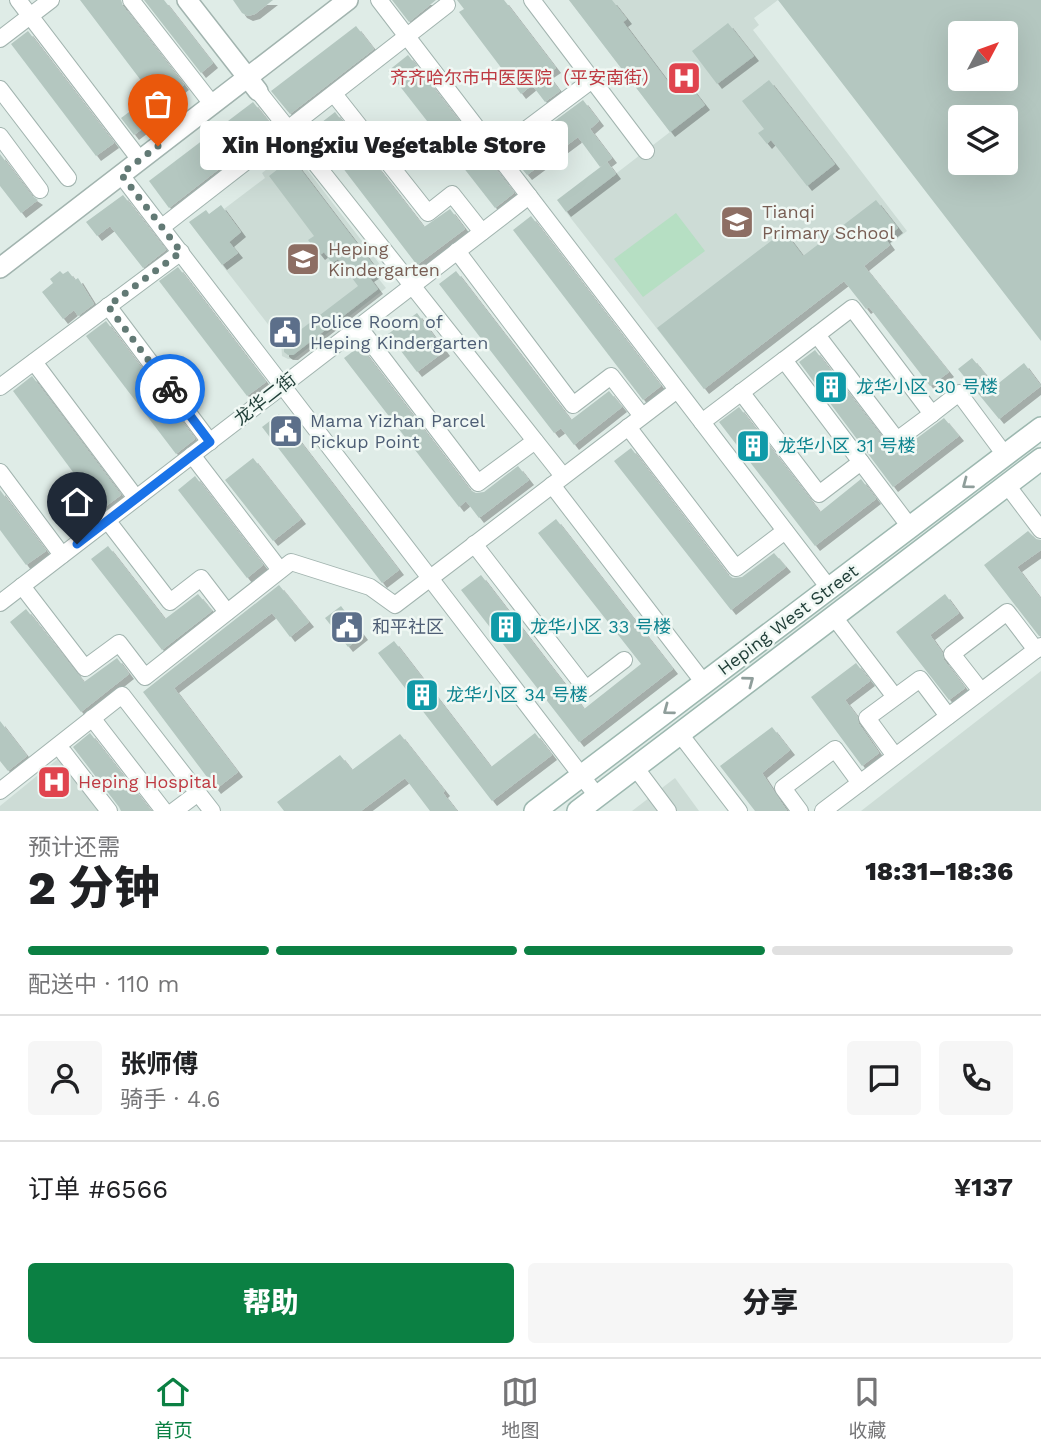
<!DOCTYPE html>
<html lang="zh">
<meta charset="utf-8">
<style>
:root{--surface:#fff;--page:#f6f6f6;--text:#202124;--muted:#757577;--line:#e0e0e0;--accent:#0b8043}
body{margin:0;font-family:"Work Sans","Noto Sans SC",sans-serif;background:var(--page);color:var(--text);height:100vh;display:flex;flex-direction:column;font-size:26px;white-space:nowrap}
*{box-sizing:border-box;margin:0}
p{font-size:23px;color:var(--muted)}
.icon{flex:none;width:38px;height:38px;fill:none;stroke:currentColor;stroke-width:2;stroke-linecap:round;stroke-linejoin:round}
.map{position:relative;height:811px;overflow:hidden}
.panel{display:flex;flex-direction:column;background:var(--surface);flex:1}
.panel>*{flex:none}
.needle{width:46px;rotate:49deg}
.tools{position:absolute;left:948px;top:21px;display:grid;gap:14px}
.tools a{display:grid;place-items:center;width:70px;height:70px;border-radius:7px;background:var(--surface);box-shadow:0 7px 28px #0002;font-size:35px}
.pin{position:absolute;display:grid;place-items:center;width:60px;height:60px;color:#fff;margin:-72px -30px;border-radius:50% 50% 50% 0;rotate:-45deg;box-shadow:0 0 7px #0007}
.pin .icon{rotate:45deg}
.courier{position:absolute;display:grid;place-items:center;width:70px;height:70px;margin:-35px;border:5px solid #1a73e8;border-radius:50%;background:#fff;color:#222;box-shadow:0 2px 9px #0007}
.bubble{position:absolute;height:49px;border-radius:7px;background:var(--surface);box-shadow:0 7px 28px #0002;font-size:23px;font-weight:800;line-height:49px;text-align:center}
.headline em{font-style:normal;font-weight:800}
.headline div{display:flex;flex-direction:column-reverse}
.headline{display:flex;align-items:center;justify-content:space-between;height:119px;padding:0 28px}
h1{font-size:46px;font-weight:800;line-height:52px}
.bar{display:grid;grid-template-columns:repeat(4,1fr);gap:10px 7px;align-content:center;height:84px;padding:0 28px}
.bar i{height:9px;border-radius:5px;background:var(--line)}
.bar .selected{background:var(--accent)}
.bar p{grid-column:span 4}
.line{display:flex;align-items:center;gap:18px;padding:0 28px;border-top:2px solid var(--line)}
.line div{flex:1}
.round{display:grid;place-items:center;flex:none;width:74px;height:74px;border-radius:7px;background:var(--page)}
.primary-button{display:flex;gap:14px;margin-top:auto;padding:14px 28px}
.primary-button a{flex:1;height:80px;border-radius:7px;background:var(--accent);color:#fff;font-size:28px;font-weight:800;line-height:80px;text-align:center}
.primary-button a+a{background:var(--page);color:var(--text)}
.tab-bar{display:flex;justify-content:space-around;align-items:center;height:98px;border-top:2px solid var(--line);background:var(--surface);font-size:19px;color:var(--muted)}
.tab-bar a{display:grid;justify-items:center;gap:4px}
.tab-bar .selected{color:var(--accent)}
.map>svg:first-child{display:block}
</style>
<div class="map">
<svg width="1041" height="811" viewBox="0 0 1041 811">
<defs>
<filter id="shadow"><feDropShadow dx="5" dy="5" stdDeviation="0" flood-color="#0004"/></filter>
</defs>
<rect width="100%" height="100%" fill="#dfece7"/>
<g fill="#cddcd6">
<polygon points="569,0 778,0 754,18 759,25 753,30 907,231 704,389 566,212 670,132"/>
<polygon points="292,150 385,271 378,278 386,288 294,359 288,359 282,356 281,341 222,265 238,253 229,242 241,232 224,209 265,178 262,173"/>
<polygon points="1041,671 1041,811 861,811"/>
<polygon points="59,758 103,811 0,811 0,806"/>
<polygon points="675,778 699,811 632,811"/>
</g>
<polygon fill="#b6dfc3" points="676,213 705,251 643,297 614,259"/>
<g fill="#b4c7c0" fill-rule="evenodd" filter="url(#shadow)">
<polygon points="80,0 121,0 123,6 184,85 149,112 155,119 134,135 121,118 152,95"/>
<polygon points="144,0 164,0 213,63 201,73"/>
<polygon points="233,0 273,0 255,14 248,16 242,13"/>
<polygon points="392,0 436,0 409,22"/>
<polygon points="457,0 504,0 556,68 547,74 560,91 545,102 532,85 521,94 459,12 464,9"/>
<polygon points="569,0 612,0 627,19 623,22 669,83 675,79 680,88 687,82 705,105 670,132"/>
<path d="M 778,0 L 1041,0 L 1041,341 ZM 961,33 L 1006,33 L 1006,79 L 961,79 ZM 961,117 L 1006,117 L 1006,163 L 961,163 Z"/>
<polygon points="728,23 754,56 717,84 692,51"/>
<polygon points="356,26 374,49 290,114 271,91"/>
<polygon points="28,31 114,143 96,156 11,44"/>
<polygon points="408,55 514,193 495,208 388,71"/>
<polygon points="769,80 835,164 807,186 771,140 767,144 758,133 764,129 742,101"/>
<polygon points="583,100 599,121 590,129 612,158 600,167 578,137 527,175 510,154"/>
<polygon points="253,102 273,127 169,208 149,181"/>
<polygon points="335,112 424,227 450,209 465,229 417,265 313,129"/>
<polygon points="0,154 32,196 38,200 21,213 0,186"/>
<polygon points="292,158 378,271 369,277 378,289 293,355 288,355 284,352 284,342 274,329 285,321 295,334 358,286 338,259 332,263 324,252 320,255 308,240 314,236 269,176"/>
<polygon points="607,162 616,174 566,212 557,200"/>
<polygon points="123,195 166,250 143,268 110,226 97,236 86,222"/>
<polygon points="876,200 898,228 885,238 890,245 864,266 949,372 930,386 869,307 866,309 844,281 704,389 657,328 784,231 803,256"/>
<polygon points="221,205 241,232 229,242 238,253 222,265 189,222 206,210 209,214"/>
<polygon points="531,216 661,386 643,400 513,230"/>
<polygon points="178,267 266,382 247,396 159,281"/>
<polygon points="60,271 63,274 68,271 75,280 78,278 94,304 78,316 74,310 63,319 42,292 53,283 50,279"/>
<polygon points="456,271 571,420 609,391 622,407 574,445 561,428 554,433 439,284"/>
<polygon points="417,313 445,351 417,372 388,334"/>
<polygon points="106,321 195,439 176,454 86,336"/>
<polygon points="360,346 470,490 476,493 484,492 518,466 529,480 479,518 466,501 459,507 344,358"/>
<polygon points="815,350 889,446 897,453 944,418 959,436 893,487 799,362"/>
<polygon points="972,358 995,386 1024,363 1041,386 999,419 958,369"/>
<polygon points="32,376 121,495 101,510 13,391"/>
<polygon points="739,407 820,512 861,479 876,499 815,546 719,422"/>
<polygon points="279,414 399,570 382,583 262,427"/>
<polygon points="631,448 728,575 733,578 742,577 774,553 786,567 731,610 614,461"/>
<polygon points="253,458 301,519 273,541 225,480"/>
<polygon points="195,476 263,565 247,578 178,490"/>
<polygon points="0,490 46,551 26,565 0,530"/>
<polygon points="556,519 673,669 579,742 461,590 481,575 584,709 641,664 538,533"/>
<polygon points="1028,531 1036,539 1041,540 1041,550 1017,567 1041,599 1041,636 1039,636 984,565"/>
<polygon points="108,546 165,619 198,594 212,611 162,650 91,559"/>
<polygon points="279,585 309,622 290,637 272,613 174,688 238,772 216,789 143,692"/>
<polygon points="945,594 959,613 930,635 942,652 944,660 965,688 949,700 896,632"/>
<polygon points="341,606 363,635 348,647 325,618"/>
<polygon points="26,609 84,682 117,658 129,674 81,712 10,622"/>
<polygon points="394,641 491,767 535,733 552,755 492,801 378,653"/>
<polygon points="856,663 870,681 845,700 857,716 859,724 879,753 862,766 811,697"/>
<polygon points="0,721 27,756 8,771 0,761"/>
<polygon points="772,727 790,750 762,773 787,811 755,811 720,766"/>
<polygon points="90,733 151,811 121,811 119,807 73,747"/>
<polygon points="400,734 445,791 443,793 457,811 430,811 405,778 361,811 284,811 277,802 340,755 352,770"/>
</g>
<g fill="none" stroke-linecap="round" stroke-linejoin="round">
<g stroke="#a2b4af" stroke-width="18">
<g id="minor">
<polyline points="18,0 140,160"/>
<polyline points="131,0 212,104"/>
<polyline points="379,0 829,588"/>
<polyline points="532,0 646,151"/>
<polyline points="0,39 51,0"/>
<polyline points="0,89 68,178"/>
<polyline points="258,91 563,476"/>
<polyline points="334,94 428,213 452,194 482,232"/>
<polyline points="0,136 40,190"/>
<polyline points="496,152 592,80"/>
<polyline points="121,175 597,796"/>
<polyline points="162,227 447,5"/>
<polyline points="457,251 573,405 611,376 642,416"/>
<polyline points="108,306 210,442"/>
<polyline points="359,327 478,483 535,441"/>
<polyline points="817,335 897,440 932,414"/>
<polyline points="784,360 852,308 932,414 959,393 1005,455"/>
<polyline points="34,362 136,498"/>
<polyline points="0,387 181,252"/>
<polyline points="741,392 819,494 861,462"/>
<polyline points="702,422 784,360 910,527"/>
<polyline points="628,427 736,568 785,531"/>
<polyline points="192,455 280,570"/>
<polyline points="0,472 62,555"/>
<polyline points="552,485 704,683"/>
<polyline points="1007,485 1041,530"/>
<polyline points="107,520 170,602 201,578 227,612"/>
<polyline points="474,544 586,689 624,660"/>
<polyline points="22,586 85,668 119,643 145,677 291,562 370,587 395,605 677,390"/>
<polyline points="0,603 529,196"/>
<polyline points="834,617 895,697"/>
<polyline points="981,691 952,654 1007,612 1036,650"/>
<polyline points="92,718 164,811"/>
<polyline points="680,734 739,811"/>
<polyline points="64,753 109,811"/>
<polyline points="895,756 867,718 920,679 948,716"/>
<polyline points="635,767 668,811"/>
<polyline points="0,791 122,695 212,811"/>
<polyline points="174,811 198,793"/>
<polyline points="800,811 783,788 835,749 860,783"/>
<polyline points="823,811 1041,646"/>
</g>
</g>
<g stroke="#a2b4af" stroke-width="22">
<g id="tertiary">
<polyline points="187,0 258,91"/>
<polyline points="0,268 348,0"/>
</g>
</g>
<g stroke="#9db8b0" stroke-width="24">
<g id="secondary">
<polyline points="535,811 1041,428"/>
<polyline points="578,811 1041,459"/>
</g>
</g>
<use href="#minor" stroke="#fff" stroke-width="16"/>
<use href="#tertiary" stroke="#fff" stroke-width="19"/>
<use href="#secondary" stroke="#fff" stroke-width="21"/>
</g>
<defs><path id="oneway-chevron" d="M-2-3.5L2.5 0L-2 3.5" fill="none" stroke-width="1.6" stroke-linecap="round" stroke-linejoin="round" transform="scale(1.75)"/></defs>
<g stroke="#8f9e9b">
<use href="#oneway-chevron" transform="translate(967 484) rotate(143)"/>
<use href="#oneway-chevron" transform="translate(749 681) rotate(-37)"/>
<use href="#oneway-chevron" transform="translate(668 710) rotate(143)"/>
</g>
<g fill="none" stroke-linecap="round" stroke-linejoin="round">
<polyline stroke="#627a75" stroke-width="7" stroke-dasharray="0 12.6" points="158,146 121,174 181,252 108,306 170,389"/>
<polyline stroke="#1a73e8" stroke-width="9" points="77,544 210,442 170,389"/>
</g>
<defs>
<g id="hospital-square" transform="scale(1.75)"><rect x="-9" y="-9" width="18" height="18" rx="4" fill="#e0444e" stroke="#f0f8f4"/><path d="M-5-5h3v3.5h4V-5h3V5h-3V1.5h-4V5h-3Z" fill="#fff"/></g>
<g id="school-square" transform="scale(1.75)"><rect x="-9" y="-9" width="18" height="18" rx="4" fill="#8d6e63" stroke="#f0f8f4"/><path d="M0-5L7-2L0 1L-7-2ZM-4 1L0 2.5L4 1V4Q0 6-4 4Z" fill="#fff"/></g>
<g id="civic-square" transform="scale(1.75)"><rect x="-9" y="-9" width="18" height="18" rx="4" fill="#5c6f8a" stroke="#f0f8f4"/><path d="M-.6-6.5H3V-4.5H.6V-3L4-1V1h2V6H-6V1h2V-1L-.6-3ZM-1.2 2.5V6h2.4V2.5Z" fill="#fff"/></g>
<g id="building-square" transform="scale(1.75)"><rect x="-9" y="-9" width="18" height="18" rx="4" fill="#0f9aa8" stroke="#f0f8f4"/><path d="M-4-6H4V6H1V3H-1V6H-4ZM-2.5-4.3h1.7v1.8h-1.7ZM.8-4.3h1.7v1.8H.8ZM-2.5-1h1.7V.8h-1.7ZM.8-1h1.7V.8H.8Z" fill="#fff"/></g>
</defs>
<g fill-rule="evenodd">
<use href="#hospital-square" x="684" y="78"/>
<use href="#school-square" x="737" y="222"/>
<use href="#school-square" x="303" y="259"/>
<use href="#civic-square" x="285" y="332"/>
<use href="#building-square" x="831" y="387"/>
<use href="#civic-square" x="286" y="431"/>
<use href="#building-square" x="753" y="446"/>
<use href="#civic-square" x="347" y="627"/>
<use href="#building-square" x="506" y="627"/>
<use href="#building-square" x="422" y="695"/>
<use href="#hospital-square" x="54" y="782"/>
</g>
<g text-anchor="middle" stroke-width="5" stroke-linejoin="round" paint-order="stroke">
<g font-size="18" fill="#be3a42" stroke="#f0f8f4" text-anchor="end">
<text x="660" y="84">齐齐哈尔市中医医院（平安南街）</text>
<text x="78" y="788" text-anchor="start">Heping Hospital</text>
</g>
<g font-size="18" fill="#785e54" stroke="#f0f8f4" text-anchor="start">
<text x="762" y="218">Tianqi<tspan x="762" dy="21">Primary School</tspan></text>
<text x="328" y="255">Heping<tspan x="328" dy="21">Kindergarten</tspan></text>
</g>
<g font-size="18" fill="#4e5e75" stroke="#f0f8f4" text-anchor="start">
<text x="310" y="328">Police Room of<tspan x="310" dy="21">Heping Kindergarten</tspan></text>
<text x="310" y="427">Mama Yizhan Parcel<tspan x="310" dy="21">Pickup Point</tspan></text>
<text x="372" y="633">和平社区</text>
</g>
<g font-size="18" fill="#0d838f" stroke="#f0f8f4" text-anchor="start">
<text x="856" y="393">龙华小区 30 号楼</text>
<text x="778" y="452">龙华小区 31 号楼</text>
<text x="530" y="633">龙华小区 33 号楼</text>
<text x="446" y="701">龙华小区 34 号楼</text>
</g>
<g font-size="18" fill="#1f3d37" stroke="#f0f8f4">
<text transform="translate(265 399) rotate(-38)" y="6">龙华二街</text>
<text transform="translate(788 620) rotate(-37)" y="6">Heping West Street</text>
</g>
</g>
</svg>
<div class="tools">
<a><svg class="needle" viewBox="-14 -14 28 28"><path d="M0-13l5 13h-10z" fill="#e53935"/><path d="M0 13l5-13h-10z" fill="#757577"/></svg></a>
<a><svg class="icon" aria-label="layers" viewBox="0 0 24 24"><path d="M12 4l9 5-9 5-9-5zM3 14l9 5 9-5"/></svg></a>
</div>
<div class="pin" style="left:158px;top:146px;background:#ea580c"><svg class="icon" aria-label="bag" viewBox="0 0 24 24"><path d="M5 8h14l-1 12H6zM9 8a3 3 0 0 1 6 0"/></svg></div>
<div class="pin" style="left:77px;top:544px;background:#1f2937"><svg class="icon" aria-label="home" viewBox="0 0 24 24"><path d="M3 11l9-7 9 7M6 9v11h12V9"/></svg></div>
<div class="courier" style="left:170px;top:389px"><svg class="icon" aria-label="bike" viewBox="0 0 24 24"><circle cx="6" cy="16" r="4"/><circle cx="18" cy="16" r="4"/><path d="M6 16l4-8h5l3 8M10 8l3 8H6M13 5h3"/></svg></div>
<div class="bubble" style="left:200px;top:121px;width:368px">Xin Hongxiu Vegetable Store</div>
</div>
<section class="panel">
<div class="headline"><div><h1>2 分钟</h1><p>预计还需</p></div><em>18:31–18:36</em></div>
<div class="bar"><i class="selected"></i><i class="selected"></i><i class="selected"></i><i></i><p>配送中 · 110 m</p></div>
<div class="line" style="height:126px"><a class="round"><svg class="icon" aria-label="person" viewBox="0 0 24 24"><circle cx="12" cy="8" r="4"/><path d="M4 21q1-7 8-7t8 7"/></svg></a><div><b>张师傅</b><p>骑手 · 4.6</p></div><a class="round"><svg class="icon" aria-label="chat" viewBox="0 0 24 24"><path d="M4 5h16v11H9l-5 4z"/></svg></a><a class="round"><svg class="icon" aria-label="phone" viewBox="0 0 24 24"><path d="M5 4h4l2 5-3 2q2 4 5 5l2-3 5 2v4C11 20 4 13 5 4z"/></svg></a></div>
<div class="line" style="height:91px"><div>订单 #6566</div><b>¥137</b></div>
<div class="primary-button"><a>帮助</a><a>分享</a></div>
</section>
<nav class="tab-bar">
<a class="selected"><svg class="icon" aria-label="home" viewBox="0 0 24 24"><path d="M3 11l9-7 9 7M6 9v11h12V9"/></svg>首页</a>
<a><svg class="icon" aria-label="map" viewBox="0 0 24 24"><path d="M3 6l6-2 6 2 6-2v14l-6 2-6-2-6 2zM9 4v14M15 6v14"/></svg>地图</a>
<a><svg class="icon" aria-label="saved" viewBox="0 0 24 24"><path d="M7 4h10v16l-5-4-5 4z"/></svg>收藏</a>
</nav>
